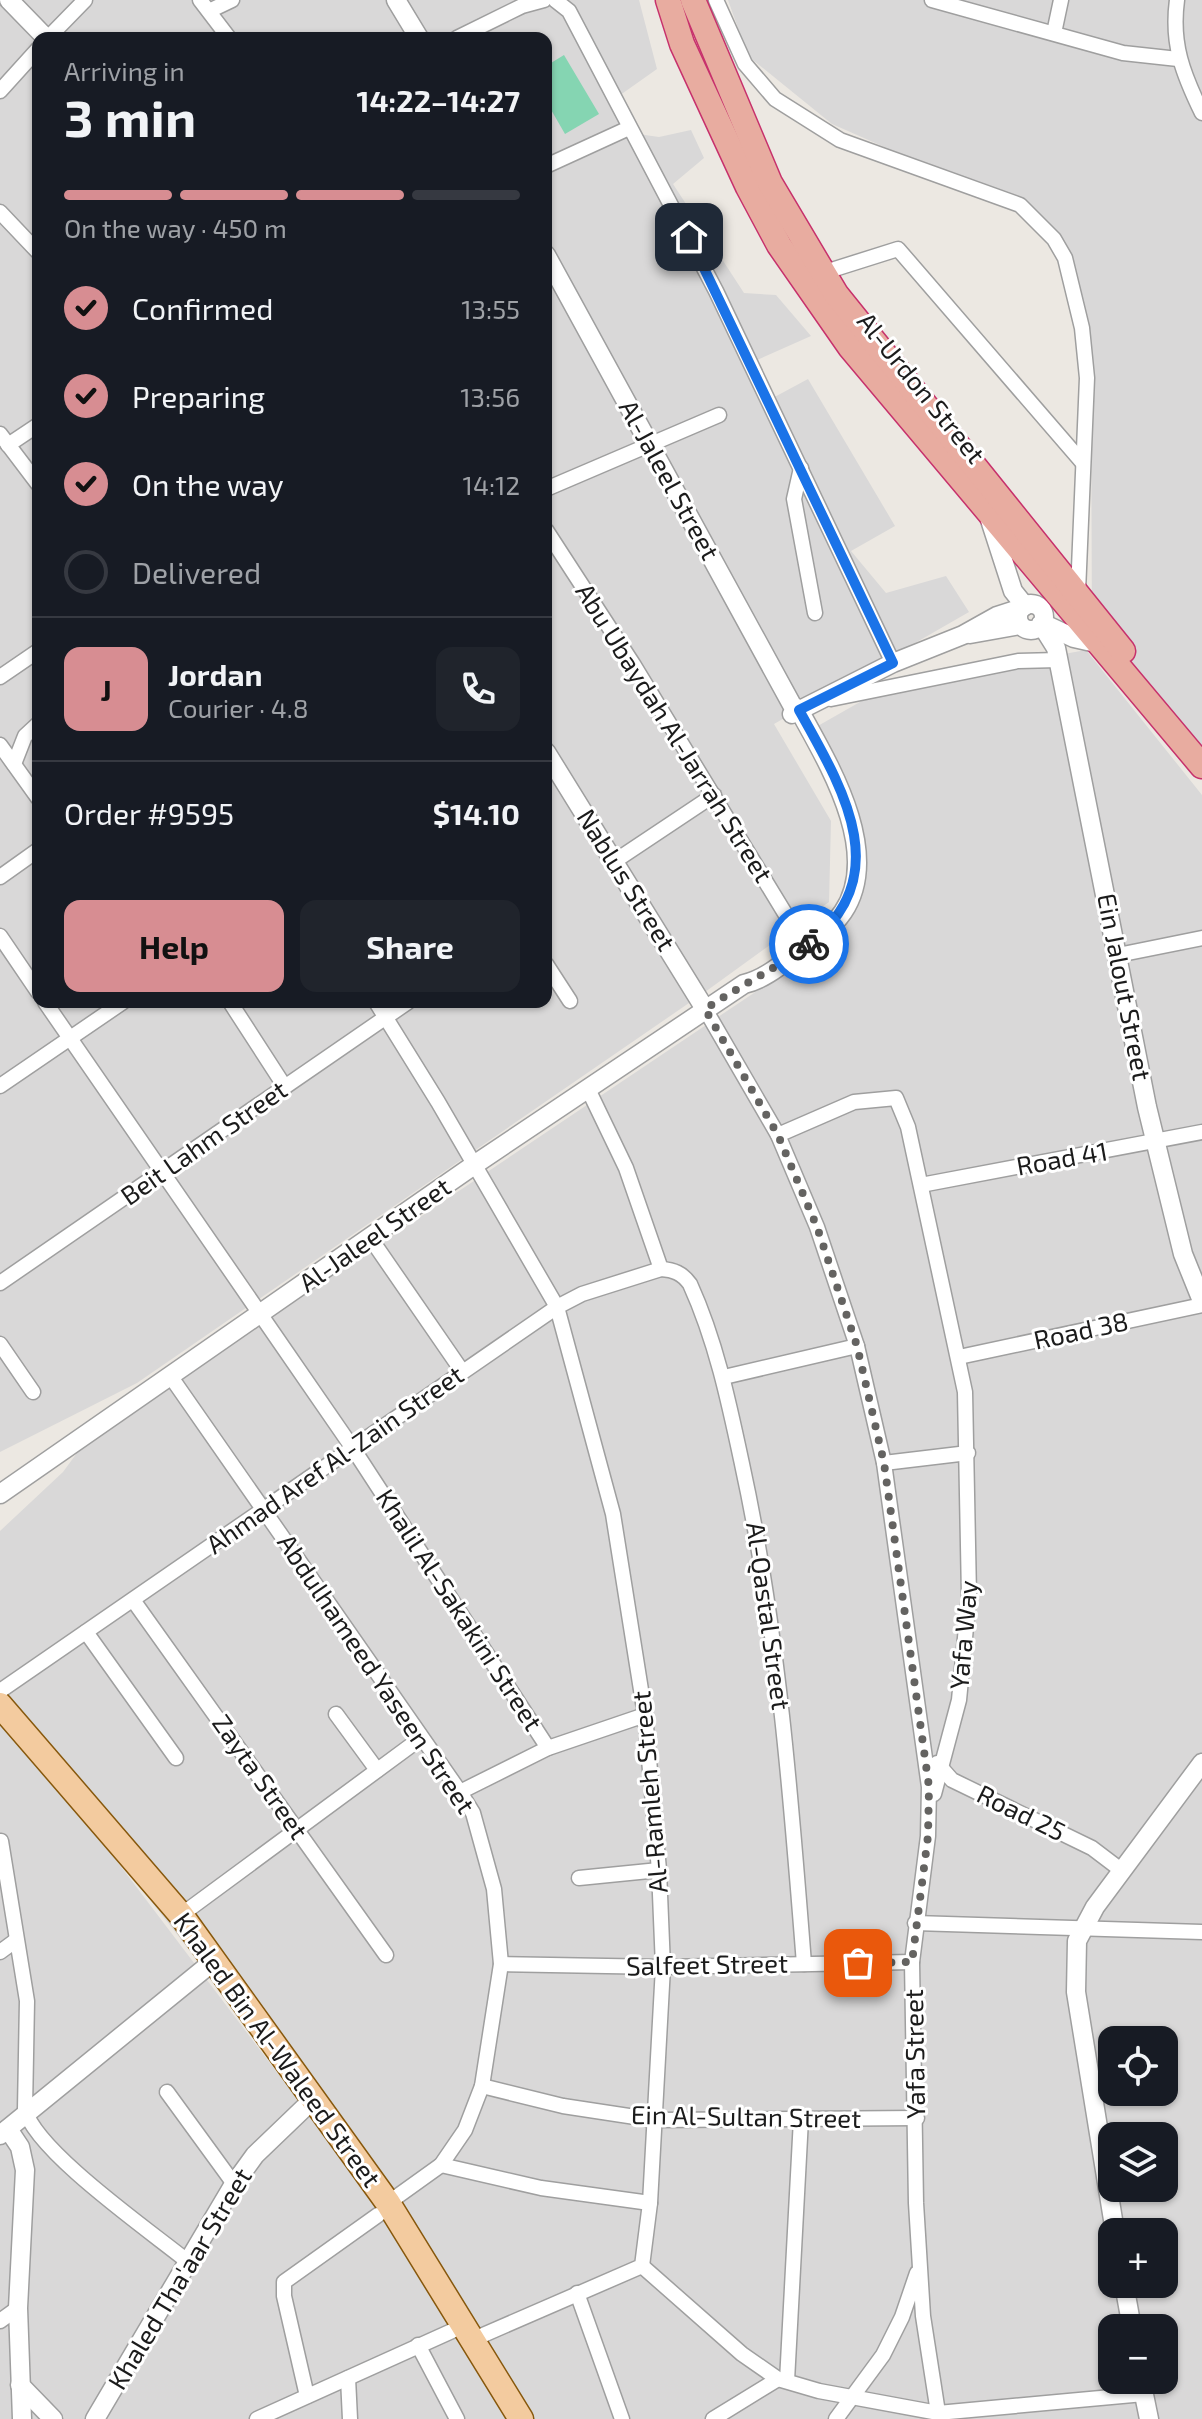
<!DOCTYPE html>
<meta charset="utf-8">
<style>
:root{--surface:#171b24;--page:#20242c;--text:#f1f3f6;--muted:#9ea1a6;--line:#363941;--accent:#d78d92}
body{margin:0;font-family:"Exo 2",sans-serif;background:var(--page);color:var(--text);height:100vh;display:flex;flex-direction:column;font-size:30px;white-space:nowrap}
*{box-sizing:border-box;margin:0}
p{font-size:26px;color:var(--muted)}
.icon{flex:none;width:44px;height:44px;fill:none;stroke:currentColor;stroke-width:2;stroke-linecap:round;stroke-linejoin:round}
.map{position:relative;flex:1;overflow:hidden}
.side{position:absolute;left:32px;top:32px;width:520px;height:976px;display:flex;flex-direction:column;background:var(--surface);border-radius:16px;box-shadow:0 2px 6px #0004}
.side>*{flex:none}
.controls{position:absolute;left:1098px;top:2026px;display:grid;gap:16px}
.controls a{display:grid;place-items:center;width:80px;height:80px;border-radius:16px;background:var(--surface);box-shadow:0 2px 6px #0004;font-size:40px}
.pin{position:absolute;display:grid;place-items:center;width:68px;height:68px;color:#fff;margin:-34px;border-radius:16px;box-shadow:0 4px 12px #0006}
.courier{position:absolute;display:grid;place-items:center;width:80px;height:80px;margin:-40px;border:6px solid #1a73e8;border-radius:50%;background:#fff;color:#222;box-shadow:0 2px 10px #0007}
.headline em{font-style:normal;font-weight:700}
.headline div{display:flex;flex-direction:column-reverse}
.headline{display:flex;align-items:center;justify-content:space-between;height:136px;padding:0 32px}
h1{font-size:52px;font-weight:700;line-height:60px}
.bar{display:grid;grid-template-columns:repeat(4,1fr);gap:12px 8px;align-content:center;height:96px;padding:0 32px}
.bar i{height:10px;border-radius:6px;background:var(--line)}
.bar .current{background:var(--accent)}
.bar p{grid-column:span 4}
.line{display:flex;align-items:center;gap:20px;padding:0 32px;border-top:2px solid var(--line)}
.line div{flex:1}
.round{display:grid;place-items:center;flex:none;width:84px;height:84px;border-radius:16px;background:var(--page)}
ol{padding:0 32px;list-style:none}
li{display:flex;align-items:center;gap:24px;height:88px}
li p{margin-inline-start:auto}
li .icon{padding:8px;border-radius:50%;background:var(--accent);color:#111;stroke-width:4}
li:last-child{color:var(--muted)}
li i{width:44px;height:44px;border:4px solid var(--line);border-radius:50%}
.action{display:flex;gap:16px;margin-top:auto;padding:16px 32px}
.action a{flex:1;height:92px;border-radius:16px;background:var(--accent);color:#111;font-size:32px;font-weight:700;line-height:92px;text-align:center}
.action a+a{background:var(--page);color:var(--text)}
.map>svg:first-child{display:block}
</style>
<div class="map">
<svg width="1202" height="2419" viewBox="0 0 1202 2419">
<rect width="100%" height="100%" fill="#ece8e2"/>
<g fill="#d9d8d8" fill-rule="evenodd">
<path d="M 0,0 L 639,0 L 657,69 L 616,98 L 631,133 L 659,137 L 691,130 L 704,158 L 673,184 L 744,293 L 776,295 L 811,336 L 757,360 L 769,400 L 808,379 L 895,526 L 851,551 L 886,593 L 946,576 L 969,612 L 774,724 L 831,821 L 829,902 L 705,992 L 137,1383 L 0,1452 ZM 38,38 L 546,38 L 546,1002 L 38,1002 Z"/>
<polygon points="728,0 1202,0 1202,772 1092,637 1091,381 1073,256 1032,212 832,124 748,56"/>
<path d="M 1086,650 L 1202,795 L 1202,2419 L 0,2419 L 0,1531 L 63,1472 L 85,1442 L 791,968 L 853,908 L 848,842 L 816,727 L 888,686 ZM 12,1723 L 404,2225 L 433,2278 ZM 1112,2040 L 1164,2040 L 1164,2092 L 1112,2092 ZM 1112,2136 L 1164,2136 L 1164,2188 L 1112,2188 ZM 1112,2232 L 1164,2232 L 1164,2284 L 1112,2284 ZM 1112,2328 L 1164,2328 L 1164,2380 L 1112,2380 Z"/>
</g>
<polygon fill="#85d5b2" points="564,55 599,114 565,134 546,101 546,66"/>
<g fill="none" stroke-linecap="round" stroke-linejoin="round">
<g stroke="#9f9f9f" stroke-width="17">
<g id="minor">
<polyline points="200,0 229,38"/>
<polyline points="555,0 569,11 716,291 893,663"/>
<polyline points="716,0 745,64 775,99 840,140 1020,205 1054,239 1065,258 1082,328 1087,378 1078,592"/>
<polyline points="932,0 1123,53 1178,59"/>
<path d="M 1177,0 C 1171,44 1183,74 1202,113"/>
<polyline points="209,11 232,0"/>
<polyline points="1054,33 1061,0"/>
<polyline points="48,38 85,0"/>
<polyline points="457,38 522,6 544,0"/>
<polyline points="0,91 38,49"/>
<polyline points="546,166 629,128"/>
<polyline points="0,212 38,252"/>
<polyline points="822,273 898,249 1082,462"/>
<polyline points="0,434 38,484"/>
<polyline points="8,445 38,425"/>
<polyline points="801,468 794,499 815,613"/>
<polyline points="546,489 719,415"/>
<polyline points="546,530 633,664 800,938"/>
<polyline points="0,677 38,651"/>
<polyline points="831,699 1018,661 1058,660"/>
<polyline points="0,745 38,798"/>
<polyline points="14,764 25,736 38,724"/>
<polyline points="615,861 714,795"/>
<polyline points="0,877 38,850"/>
<polyline points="0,936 38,992"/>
<polyline points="1118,955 1202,938"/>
<polyline points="546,964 570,1001"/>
<polyline points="45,1002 354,1450 548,1748"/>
<polyline points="230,1002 285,1087"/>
<polyline points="376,1002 438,1102 557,1307 613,1514 645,1715 659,1870 663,1967 650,2203 642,2266 474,2339"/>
<polyline points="705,1009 778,1135 817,1227 857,1346 884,1463 929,1787 928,1836 912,1962 916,2203 923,2316 939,2419"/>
<polyline points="0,1086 123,1002"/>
<polyline points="588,1089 626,1168 661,1269"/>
<polyline points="778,1135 854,1102 896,1098 908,1127 965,1392 969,1596 959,1700 934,1794"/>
<polyline points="921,1185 1202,1132"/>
<polyline points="371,1239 462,1371"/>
<polyline points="0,1283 408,1002"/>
<polyline points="0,1344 33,1392"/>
<polyline points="959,1357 1202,1305"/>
<polyline points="171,1377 460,1792 473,1813 494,1889 501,1964 482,2086 465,2130 441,2165 388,2203"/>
<polyline points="724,1377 857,1346"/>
<polyline points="884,1463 968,1453"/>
<polyline points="133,1600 386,1955"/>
<polyline points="86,1632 176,1758"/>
<path d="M 0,1691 L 557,1307 L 582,1294 L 661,1269 C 674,1270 682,1273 690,1284 C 716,1341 729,1403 742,1464 C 778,1629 791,1796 804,1964"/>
<polyline points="336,1714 377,1770"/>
<polyline points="937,1763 952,1780 1092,1848 1121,1870"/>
<polyline points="460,1792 548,1748 645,1715"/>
<path d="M 1,1841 L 27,2001 L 25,2109 C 34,2150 150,2231 187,2261"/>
<polyline points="579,1878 659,1870"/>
<polyline points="181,1915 421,1738"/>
<polyline points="915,1923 1202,1932"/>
<polyline points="0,1952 15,1941"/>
<polyline points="501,1964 663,1967 912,1962"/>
<polyline points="482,2086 563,2106 655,2120 917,2118"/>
<polyline points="167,2092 234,2184"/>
<polyline points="441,2165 541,2188 650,2203"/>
<polyline points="642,2266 742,2354 778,2379 819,2391 938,2413 1144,2394"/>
<polyline points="577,2293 622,2419"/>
<polyline points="0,2321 18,2308"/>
<polyline points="418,2345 457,2419"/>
<polyline points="348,2378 350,2419"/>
<polyline points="787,2381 801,2119"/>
<polyline points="307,2396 284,2296 284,2282 378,2215"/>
<polyline points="257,2419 452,2331"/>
<polyline points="713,2419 778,2379"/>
<polyline points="836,2419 883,2355 902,2317 917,2273"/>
</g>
</g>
<g stroke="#9f9f9f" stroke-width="21">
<g id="tertiary">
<polyline points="9,0 46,38"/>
<polyline points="396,0 419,38"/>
<polyline points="990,520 1013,591 1025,606"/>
<circle cx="1031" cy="617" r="13"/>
<polyline points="1042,623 1074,638 1096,643"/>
<polyline points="1041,624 1056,648 1147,1107 1183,1254 1202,1301"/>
<polyline points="970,634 1020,625"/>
<polyline points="792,714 893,663 963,635 997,616 1022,608"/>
<polyline points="546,752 705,1009"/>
<path d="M 0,1494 L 474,1165 L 744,984 C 766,979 784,962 802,949 C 816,939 832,928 843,912 C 883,852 828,763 799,710 L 792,705 L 546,255"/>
<polyline points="8,2129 20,2147 25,2170 18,2308 22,2419"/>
<polyline points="0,2135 204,1969"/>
<polyline points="1115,2232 1076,1992 1077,1941 1095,1907 1202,1763"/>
<polyline points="1124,2284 1132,2328"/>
<polyline points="1141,2380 1149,2419"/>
<polyline points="20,2385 53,2419"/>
<polyline points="95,2419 234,2184 255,2155 304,2108"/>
</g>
</g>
<g stroke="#87580c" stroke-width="27">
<polyline id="primary" points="0,1705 181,1915 388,2203 521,2419"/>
</g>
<g stroke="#c7316c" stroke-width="27">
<g id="trunk">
<polyline points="668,0 682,44 748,187 779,245 850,347 1202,766"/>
<polyline points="693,0 770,183 836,294 1123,651"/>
</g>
</g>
<use href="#minor" stroke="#fff" stroke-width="14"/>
<use href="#tertiary" stroke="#fff" stroke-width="18"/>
<use href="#primary" stroke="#f3cb9f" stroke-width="24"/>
<use href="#trunk" stroke="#e8aca0" stroke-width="24"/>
</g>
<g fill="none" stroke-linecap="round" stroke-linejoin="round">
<path stroke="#646361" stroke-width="8" stroke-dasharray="0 14.4" d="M 809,944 C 775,969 740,986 705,1009 L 778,1135 L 817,1227 L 857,1346 L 884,1463 L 929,1787 L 928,1836 L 912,1962 L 858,1963"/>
<path stroke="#1a73e8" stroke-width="10" d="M 689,237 L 893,663 L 799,710 C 842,787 897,876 809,944"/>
</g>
<g text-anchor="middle" stroke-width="6" stroke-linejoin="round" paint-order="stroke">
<g font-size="26" fill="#1b1b1b" stroke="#fff">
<text transform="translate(921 388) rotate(51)" y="9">Al-Urdon Street</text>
<text transform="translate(669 480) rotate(61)" y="9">Al-Jaleel Street</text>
<text transform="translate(674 733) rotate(58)" y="9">Abu Ubaydah Al-Jarrah Street</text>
<text transform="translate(626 880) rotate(58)" y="9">Nablus Street</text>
<text transform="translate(1124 987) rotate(79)" y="9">Ein Jalout Street</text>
<text transform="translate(204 1143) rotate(-35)" y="9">Beit Lahm Street</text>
<text transform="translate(1062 1159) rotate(-10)" y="9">Road 41</text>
<text transform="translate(375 1235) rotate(-35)" y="9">Al-Jaleel Street</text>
<text transform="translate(1081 1331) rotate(-12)" y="9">Road 38</text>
<text transform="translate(335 1460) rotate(-35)" y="9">Ahmad Aref Al-Zain Street</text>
<text transform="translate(459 1610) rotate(57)" y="9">Khalil Al-Sakakini Street</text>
<text transform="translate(768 1616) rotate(82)" y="9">Al-Qastal Street</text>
<text transform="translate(964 1635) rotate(-85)" y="9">Yafa Way</text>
<text transform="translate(376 1674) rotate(56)" y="9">Abdulhameed Yaseen Street</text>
<text transform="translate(260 1777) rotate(55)" y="9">Zayta Street</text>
<text transform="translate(650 1792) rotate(-95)" y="9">Al-Ramleh Street</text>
<text transform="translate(1021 1813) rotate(26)" y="9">Road 25</text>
<text transform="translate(707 1965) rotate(-1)" y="9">Salfeet Street</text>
<text transform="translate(277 2050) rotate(54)" y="9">Khaled Bin Al-Waleed Street</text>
<text transform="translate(915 2054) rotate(-91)" y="9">Yafa Street</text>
<text transform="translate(746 2117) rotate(1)" y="9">Ein Al-Sultan Street</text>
<text transform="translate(180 2279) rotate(-59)" y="9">Khaled Tha'aar Street</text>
</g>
</g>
</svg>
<div class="controls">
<a><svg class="icon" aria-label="locate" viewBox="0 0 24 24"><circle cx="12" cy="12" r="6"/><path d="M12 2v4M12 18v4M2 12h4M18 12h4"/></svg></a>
<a><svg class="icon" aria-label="layers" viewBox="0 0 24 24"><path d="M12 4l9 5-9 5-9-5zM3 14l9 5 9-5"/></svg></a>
<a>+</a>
<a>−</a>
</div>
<div class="pin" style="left:858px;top:1963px;background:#ea580c"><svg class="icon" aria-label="bag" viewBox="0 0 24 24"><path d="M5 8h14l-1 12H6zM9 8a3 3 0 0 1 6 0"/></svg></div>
<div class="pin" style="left:689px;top:237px;background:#1f2937"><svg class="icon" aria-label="home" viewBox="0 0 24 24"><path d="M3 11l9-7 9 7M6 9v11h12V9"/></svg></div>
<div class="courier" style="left:809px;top:944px"><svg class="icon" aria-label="bike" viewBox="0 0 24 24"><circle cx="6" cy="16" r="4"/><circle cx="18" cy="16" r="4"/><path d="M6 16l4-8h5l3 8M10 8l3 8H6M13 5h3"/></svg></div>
<section class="side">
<div class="headline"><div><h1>3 min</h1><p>Arriving in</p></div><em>14:22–14:27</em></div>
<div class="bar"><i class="current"></i><i class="current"></i><i class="current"></i><i></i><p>On the way · 450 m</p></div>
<ol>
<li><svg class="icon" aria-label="check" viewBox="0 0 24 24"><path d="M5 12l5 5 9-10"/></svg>Confirmed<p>13:55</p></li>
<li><svg class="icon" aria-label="check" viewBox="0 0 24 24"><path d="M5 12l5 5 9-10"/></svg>Preparing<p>13:56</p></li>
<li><svg class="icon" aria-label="check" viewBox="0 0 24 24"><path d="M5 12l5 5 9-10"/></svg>On the way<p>14:12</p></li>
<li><i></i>Delivered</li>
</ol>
<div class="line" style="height:144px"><b class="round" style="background:var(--accent);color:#111">J</b><div><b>Jordan</b><p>Courier · 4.8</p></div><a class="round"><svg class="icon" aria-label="phone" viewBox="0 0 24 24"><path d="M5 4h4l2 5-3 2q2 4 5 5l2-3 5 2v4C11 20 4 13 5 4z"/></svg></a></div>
<div class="line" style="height:104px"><div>Order #9595</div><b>$14.10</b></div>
<div class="action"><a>Help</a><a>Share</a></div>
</section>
</div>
